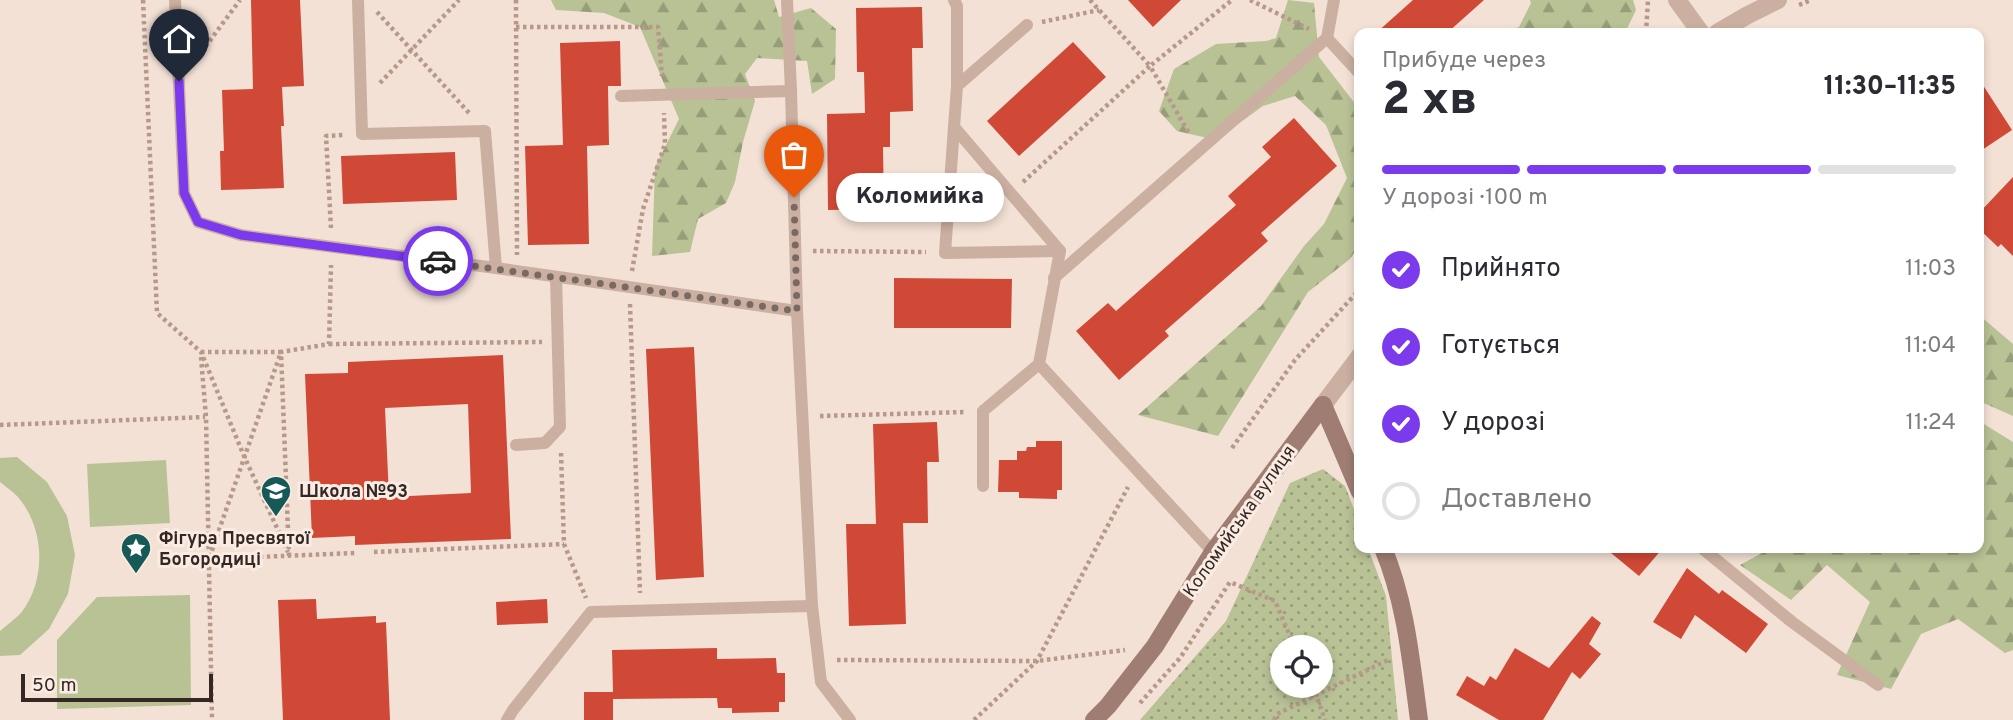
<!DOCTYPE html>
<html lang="uk">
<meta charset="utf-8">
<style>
:root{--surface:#fff;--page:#f2f2f3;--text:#2b2b33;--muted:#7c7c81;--line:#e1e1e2;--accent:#7c3aed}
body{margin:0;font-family:Overpass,sans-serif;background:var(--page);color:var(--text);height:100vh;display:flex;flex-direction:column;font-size:26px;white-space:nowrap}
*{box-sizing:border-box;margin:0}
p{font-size:23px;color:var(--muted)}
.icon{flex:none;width:38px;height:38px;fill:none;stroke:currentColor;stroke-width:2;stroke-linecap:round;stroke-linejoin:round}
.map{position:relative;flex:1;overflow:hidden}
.sheet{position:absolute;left:1354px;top:28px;width:630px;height:525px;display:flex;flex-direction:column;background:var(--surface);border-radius:14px;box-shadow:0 4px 10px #0003}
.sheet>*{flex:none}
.controls{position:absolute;left:1270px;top:635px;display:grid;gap:14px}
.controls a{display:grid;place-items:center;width:63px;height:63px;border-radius:50%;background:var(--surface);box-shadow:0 4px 10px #0003;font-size:35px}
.scale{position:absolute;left:21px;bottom:18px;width:192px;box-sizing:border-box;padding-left:7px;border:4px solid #352824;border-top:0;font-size:19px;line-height:24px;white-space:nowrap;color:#352824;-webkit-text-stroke:5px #faece2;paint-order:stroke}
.pin{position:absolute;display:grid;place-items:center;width:60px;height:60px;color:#fff;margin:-72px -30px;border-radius:50% 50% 50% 0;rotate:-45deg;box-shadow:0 0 7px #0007}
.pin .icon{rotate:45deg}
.courier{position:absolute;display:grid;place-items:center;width:70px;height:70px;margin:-35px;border:5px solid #7c3aed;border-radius:50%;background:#fff;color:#222;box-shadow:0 2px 9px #0007}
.bubble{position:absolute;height:49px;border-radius:24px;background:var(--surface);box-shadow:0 4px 10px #0003;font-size:23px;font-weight:800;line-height:49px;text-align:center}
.summary em{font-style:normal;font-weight:800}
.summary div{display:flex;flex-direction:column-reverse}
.summary{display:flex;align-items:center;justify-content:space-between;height:119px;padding:0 28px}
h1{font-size:46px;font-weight:800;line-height:52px}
.bar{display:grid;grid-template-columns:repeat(4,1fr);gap:10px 7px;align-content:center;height:84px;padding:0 28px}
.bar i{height:9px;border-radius:5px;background:var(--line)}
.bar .active{background:var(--accent)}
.bar p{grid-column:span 4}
ol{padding:0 28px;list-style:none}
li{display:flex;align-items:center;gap:21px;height:77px}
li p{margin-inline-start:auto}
li .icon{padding:7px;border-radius:50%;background:var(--accent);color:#fff;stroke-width:4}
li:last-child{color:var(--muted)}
li i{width:38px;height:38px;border:4px solid var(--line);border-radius:50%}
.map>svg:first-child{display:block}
</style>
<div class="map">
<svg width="2013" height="720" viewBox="0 0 2013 720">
<defs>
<pattern id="grass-dots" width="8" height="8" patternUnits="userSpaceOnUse" patternTransform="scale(1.75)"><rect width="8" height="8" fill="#b8c295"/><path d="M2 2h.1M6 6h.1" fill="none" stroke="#969e79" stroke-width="1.8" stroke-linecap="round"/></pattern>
<pattern id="forest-firs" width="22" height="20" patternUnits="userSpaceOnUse" patternTransform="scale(1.75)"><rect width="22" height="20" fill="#b8c295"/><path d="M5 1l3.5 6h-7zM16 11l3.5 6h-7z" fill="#969e79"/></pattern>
</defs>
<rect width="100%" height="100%" fill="#f3e1d5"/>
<path fill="url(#grass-dots)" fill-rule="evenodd" d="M 1323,469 L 1345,486 L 1360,525 L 1360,548 L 1368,548 L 1386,596 L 1398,720 L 1140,720 L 1226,621 L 1290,483 ZM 1283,648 L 1321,648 L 1321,686 L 1283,686 Z"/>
<g fill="url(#forest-firs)">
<polygon points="551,0 774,0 779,17 811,8 836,29 835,79 812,94 807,61 757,58 745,74 755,101 743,142 735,182 726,203 698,219 690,252 652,256 655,167 679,119 640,27 604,13 556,10"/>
<polygon points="1288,0 1314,3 1319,57 1360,110 1360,244 1350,259 1308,292 1218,436 1138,415 1261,306 1304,246 1324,224 1347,178 1326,125 1295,96 1263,106 1216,140 1177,131 1159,111 1174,69 1216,44 1266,41 1276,38"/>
<polygon points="1530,0 1633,0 1636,10 1625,33 1502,33 1519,27 1531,3"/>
<polygon points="1979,315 2013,344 2013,416 1979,401"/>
<polygon points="1979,421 2013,442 2013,650 2005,653 1958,619 1921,634 1891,689 1837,675 1870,602 1827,565 1791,600 1740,565 1771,548 1979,548"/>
</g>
<g fill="#b8c295">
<path d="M 17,457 L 47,482 L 67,516 L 75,555 L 68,594 L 49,629 L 20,655 L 0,656 L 0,631 C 7,625 15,619 21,613 C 47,580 45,527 17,496 C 12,491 5,486 0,482 L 0,458 Z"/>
<polygon points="166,460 170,523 90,527 87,464"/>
<polygon points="190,595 191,705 57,709 57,640 97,597"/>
</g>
<g fill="#d04936" fill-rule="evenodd">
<polygon points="251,0 300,0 304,86 282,87 284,126 281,126 284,188 221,190 220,151 224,151 222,90 253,89"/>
<polygon points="1128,0 1181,0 1153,27"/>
<polygon points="1413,0 1484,0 1447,33 1376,33"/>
<polygon points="922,7 923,48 912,48 913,111 890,112 890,147 883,147 884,209 828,210 827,114 865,113 864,72 857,72 856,8"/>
<polygon points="620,41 621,86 608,86 609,145 587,146 589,244 528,245 525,146 563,145 560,43"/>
<polygon points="1073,42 1106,77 1019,156 987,121"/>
<polygon points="1979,79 2012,130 1979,152"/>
<polygon points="1294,118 1337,166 1261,233 1268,241 1165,331 1169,336 1119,380 1076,331 1108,303 1116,311 1236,205 1228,196 1271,157 1262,147"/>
<polygon points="455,152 457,200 343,204 341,156"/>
<polygon points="2013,177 2013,256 2001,244 1998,247 1979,229 1979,213"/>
<polygon points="894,278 1012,279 1011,328 894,328"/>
<polygon points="694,347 704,577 656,580 646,349"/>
<path d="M 503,355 L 511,539 L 355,545 L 355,536 L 312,538 L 305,374 L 348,373 L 348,362 ZM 468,404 L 471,493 L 389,497 L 385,408 Z"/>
<polygon points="937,422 939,462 927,462 928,523 903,523 906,624 849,626 846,524 876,524 873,424"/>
<polygon points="1036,441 1062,441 1062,490 1057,490 1057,499 1019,498 1019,492 998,492 999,460 1017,460 1017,451 1026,451 1027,447 1036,447"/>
<polygon points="1605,548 1663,548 1639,576"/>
<polygon points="1687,568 1719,594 1722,590 1768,624 1746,653 1695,615 1681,639 1653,622"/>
<polygon points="316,599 317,619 376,616 376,623 386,622 390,720 283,720 278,600"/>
<polygon points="547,599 548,623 497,625 496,602"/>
<polygon points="1592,616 1601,623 1589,644 1601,654 1580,679 1572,672 1543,720 1499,720 1456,695 1467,676 1484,686 1490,676 1496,680 1515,648 1549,668"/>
<polygon points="717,648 717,659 776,658 777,673 785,673 785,702 779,702 779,712 732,713 732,708 718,708 717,698 613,699 613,720 584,720 584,692 613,692 612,650"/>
</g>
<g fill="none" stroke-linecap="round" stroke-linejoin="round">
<g stroke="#b7998b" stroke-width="4.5" stroke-dasharray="3.5 3.5" stroke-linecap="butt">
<polyline points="143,0 157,313 201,352 244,456 288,552"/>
<polyline points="516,0 517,255"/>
<polyline points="1090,0 1150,66 1232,0"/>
<polyline points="1250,0 1309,29"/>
<polyline points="1799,5 1811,0"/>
<polyline points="377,12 470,114"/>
<polyline points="1042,22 1099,10"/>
<polyline points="516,27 658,27 662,76"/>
<polyline points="1646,33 1648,0"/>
<polyline points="197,58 240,0"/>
<polyline points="380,83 459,0"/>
<polyline points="1023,182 1150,66 1190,135"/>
<polyline points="331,228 326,136 344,135"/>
<polyline points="813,251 926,252"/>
<polyline points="632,271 643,209 665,144 664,113"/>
<polyline points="630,304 640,593"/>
<polyline points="329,344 542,342"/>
<polyline points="201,352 281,352 209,559 355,553"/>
<polyline points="201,357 206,417 212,720"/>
<polyline points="820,416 965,412"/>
<polyline points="0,425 205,417"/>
<polyline points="1232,448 1295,360 1360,289"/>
<polyline points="561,453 564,544 586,598"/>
<polyline points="374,552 564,544"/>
<polyline points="289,556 281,352 329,344 331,265"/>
<polyline points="837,660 1037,661 1125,650"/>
<polyline points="1313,686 1325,720"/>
<polyline points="1140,703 1180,658 1230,582 1275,601 1295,648"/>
<polyline points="974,720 1037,661 1128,487"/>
<polyline points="1274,720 1277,714 1390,659"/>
</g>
<g stroke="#cbafa1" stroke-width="12">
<polyline points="175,0 184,193 198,222 241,235 496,268 797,311"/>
<polyline points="358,0 362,134 485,131 496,268"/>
<polyline points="787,0 791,91 797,311 812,606 821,682 850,720"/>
<polyline points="954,0 957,6 957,86 954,127 1060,251 1039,364 1213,552"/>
<polyline points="1334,0 1327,38 1360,74"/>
<polyline points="957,86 1027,25"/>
<polyline points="621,96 791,91"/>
<polyline points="954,127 945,253 1060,251"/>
<polyline points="1054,278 1327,38"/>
<polyline points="516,445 545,443 560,427 556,277"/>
<polyline points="983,486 983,411 1039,364"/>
<polyline points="1702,548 1792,622 1878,685"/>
<polyline points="507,720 513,710 591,612 812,606"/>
</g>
<polyline stroke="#cbafa1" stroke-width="18" points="1717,33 1746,16 1778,0"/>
<g stroke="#cbafa1" stroke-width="18">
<polyline points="1677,0 1701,33"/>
<polyline points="1323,405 1360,356"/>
</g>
<g stroke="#9f7d72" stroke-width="18">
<polyline points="1323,405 1360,492"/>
<path d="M 1383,548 C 1406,603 1411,661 1419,720"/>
<polyline points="1094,720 1108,706 1155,646 1213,552 1323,405"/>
</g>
</g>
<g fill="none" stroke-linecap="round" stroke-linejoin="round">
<polyline stroke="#786962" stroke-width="7" stroke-dasharray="0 12.6" points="438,261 797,311 794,197"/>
<polyline stroke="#7c3aed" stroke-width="9" points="179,81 184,193 198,222 241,235 438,261"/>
</g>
<defs>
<g id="school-pin" transform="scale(1.575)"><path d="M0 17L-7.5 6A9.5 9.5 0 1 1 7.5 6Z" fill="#175956" stroke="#faece2"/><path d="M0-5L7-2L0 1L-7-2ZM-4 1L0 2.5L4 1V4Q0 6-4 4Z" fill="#fff"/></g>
<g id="sight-pin" transform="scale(1.575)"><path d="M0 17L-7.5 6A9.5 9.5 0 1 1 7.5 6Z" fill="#175956" stroke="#faece2"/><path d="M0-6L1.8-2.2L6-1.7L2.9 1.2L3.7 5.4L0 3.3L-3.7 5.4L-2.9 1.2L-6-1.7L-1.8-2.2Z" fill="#fff"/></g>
</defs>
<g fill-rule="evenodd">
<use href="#school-pin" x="276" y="491"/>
<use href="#sight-pin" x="136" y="548"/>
</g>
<g text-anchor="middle" stroke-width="6" stroke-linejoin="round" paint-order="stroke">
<g font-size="18" font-weight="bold" fill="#352824" stroke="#faece2" text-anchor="start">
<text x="299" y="497">Школа №93</text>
<text x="159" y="544">Фігура Пресвятої<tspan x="159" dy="21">Богородиці</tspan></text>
</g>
<g font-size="18" fill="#352824" stroke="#faece2">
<text transform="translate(1239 521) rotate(-55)" y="6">Коломийська вулиця</text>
</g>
</g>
</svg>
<div class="controls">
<a><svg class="icon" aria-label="locate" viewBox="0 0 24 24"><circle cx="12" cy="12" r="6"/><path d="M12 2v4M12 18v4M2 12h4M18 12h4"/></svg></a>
</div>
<div class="scale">50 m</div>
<div class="pin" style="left:794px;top:197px;background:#ea580c"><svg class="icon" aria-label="bag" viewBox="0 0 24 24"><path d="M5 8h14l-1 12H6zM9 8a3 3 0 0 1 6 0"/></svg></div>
<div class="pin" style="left:179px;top:81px;background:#1f2937"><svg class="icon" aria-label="home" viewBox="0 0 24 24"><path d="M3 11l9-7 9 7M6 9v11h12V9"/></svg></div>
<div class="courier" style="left:438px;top:261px"><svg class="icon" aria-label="car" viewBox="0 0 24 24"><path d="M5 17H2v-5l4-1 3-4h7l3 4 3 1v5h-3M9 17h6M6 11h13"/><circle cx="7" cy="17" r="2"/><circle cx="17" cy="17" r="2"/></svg></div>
<div class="bubble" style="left:836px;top:173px;width:168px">Коломийка</div>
<section class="sheet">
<div class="summary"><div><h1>2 хв</h1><p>Прибуде через</p></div><em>11:30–11:35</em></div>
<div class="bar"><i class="active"></i><i class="active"></i><i class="active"></i><i></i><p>У дорозі · 100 m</p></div>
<ol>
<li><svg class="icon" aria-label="check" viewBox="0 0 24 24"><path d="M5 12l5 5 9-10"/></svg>Прийнято<p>11:03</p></li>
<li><svg class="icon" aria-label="check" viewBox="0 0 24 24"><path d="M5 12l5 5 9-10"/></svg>Готується<p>11:04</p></li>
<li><svg class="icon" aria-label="check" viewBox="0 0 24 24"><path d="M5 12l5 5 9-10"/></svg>У дорозі<p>11:24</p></li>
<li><i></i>Доставлено</li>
</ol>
</section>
</div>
